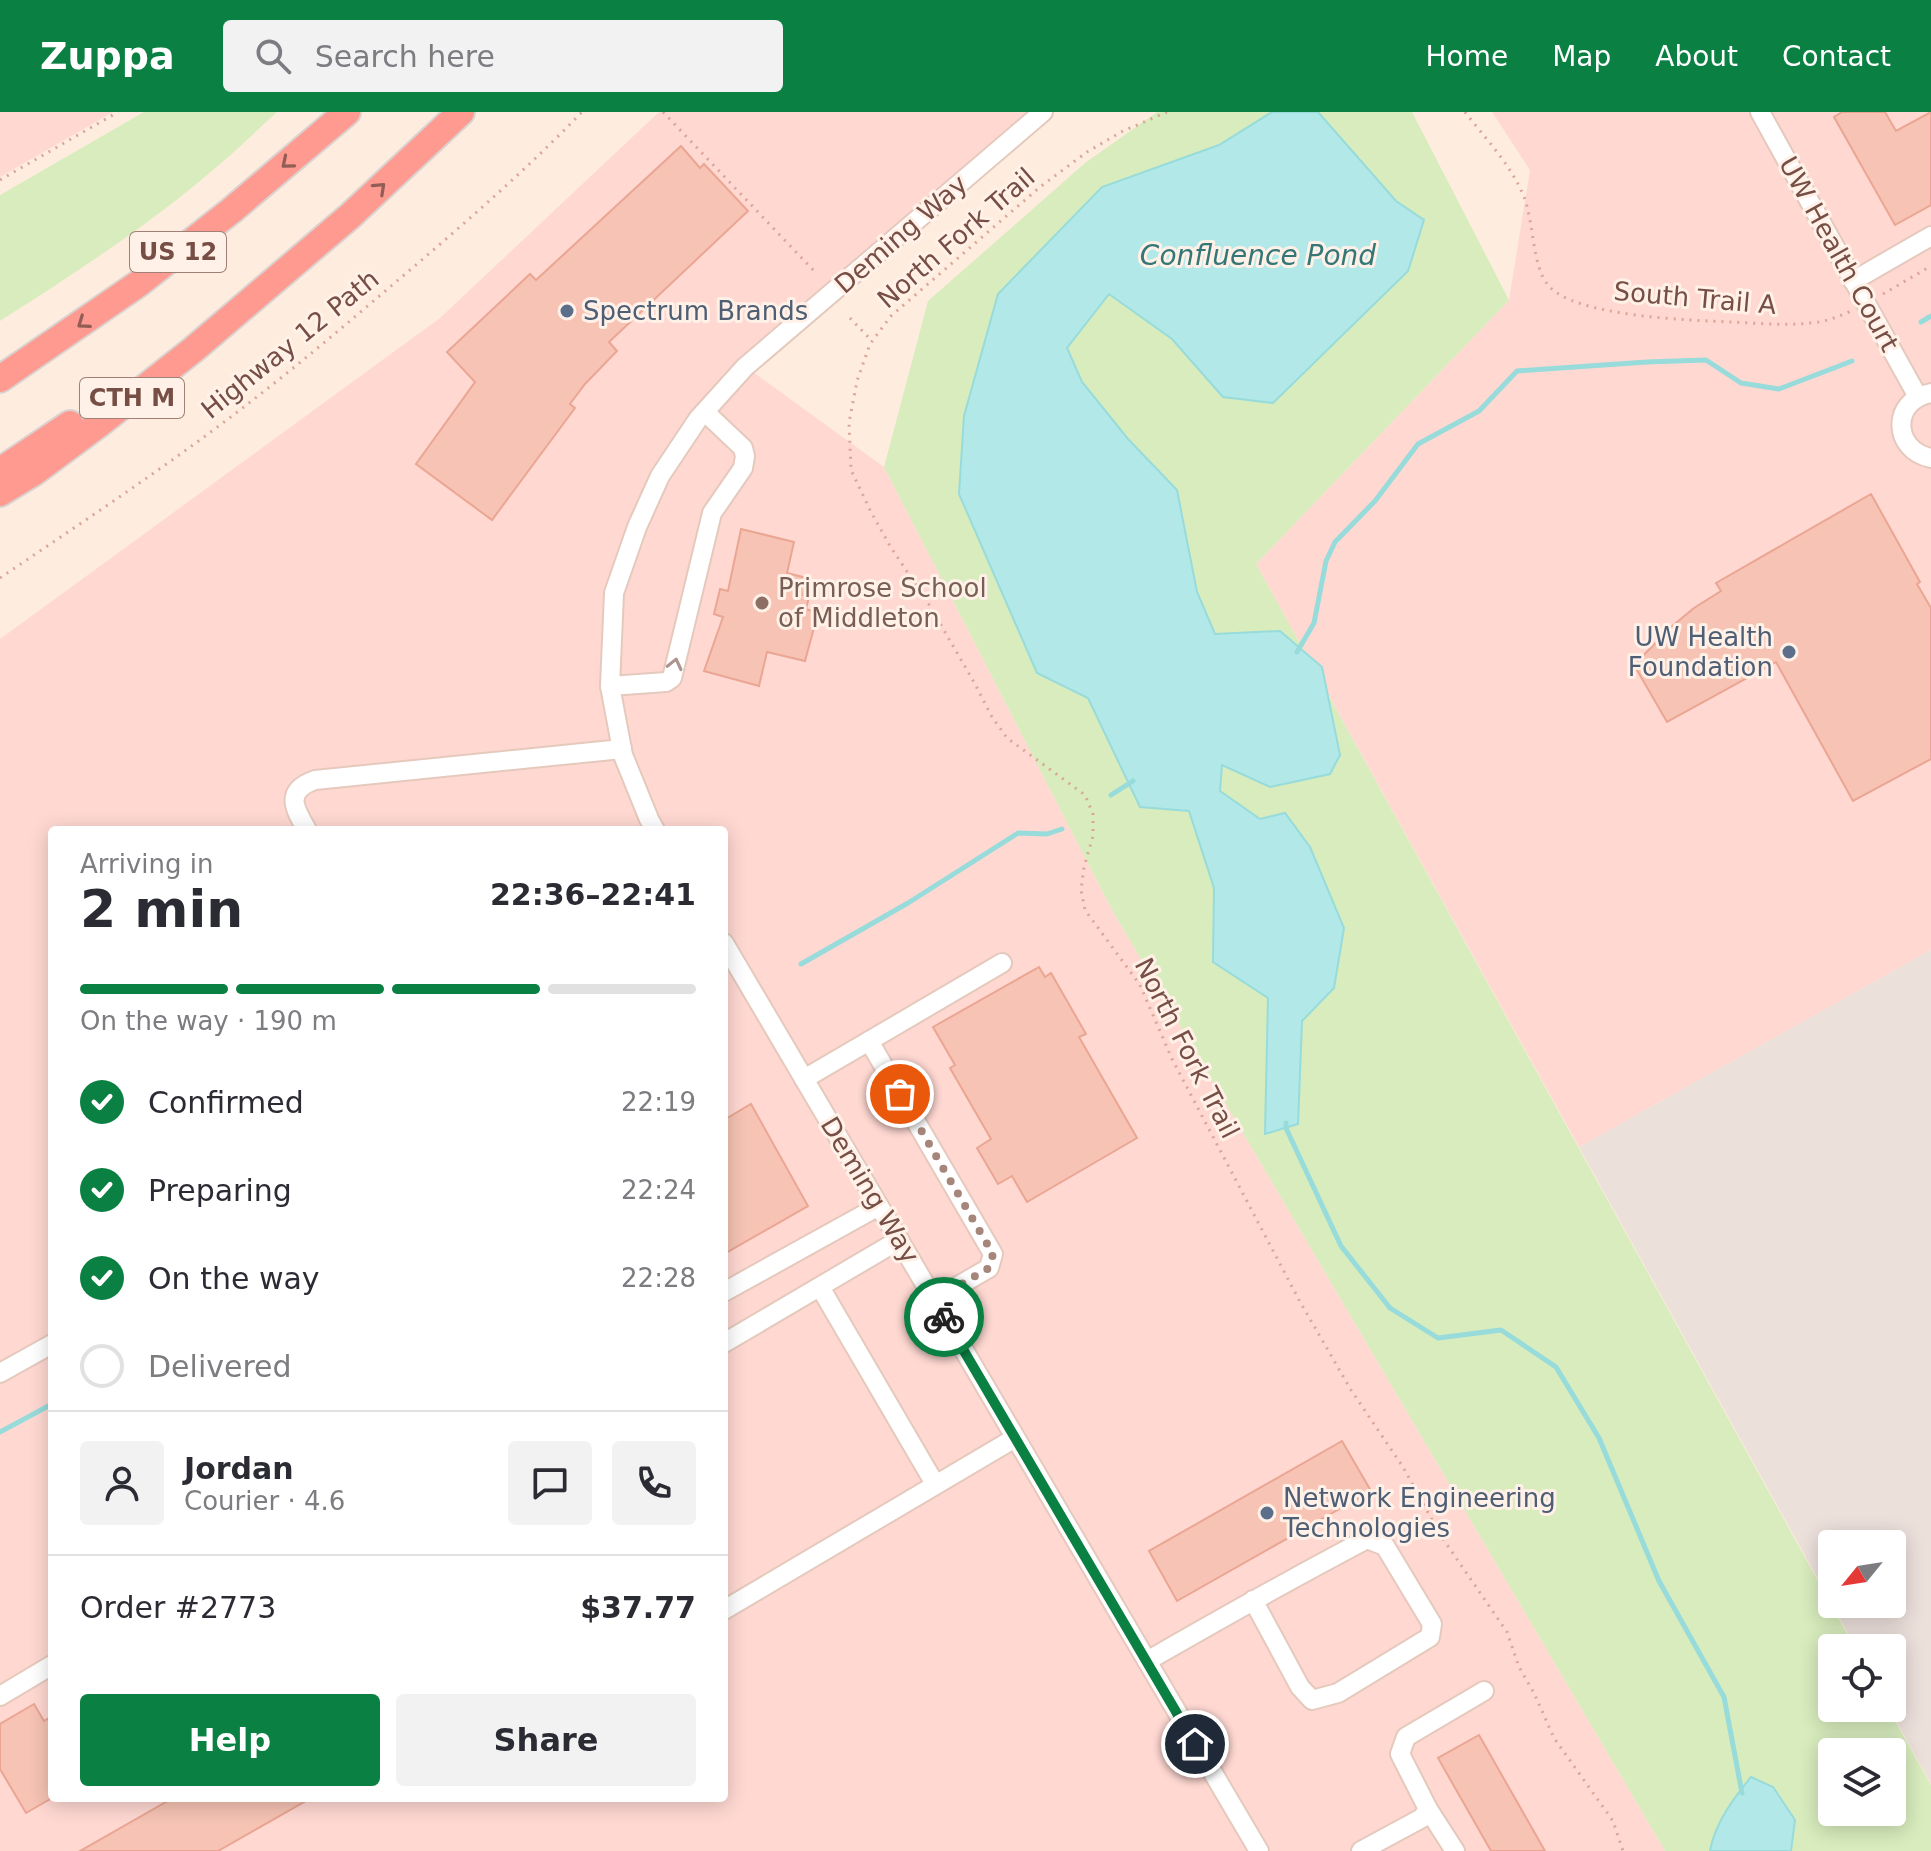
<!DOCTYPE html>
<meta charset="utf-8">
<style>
:root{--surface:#fff;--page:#f2f2f3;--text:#2b2b33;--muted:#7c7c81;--line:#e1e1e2;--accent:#0b8043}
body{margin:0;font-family:"DejaVu Sans",sans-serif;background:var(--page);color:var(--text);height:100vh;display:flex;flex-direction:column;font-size:30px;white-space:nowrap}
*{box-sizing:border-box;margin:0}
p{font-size:26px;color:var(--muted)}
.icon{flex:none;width:44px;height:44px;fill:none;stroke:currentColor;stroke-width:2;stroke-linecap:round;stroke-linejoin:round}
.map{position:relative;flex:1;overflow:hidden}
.side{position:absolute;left:48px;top:714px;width:680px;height:976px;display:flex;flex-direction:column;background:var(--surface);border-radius:8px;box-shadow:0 4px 20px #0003}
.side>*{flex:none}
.needle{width:52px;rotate:240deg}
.controls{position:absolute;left:1818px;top:1418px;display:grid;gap:16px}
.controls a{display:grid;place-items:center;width:88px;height:88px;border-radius:8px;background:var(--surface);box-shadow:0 4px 20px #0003;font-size:40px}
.pin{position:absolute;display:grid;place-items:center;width:68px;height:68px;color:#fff;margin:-34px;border:4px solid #fff;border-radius:50%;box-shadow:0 2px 8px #0007}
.courier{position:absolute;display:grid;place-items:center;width:80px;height:80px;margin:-40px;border:6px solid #0b8043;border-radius:50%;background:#fff;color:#222;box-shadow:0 2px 10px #0007}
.overview em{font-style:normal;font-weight:700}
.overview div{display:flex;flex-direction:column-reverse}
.overview{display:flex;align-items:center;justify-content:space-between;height:136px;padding:0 32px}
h1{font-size:52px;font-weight:700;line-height:60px}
.bar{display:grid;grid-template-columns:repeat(4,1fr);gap:12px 8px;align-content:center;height:96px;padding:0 32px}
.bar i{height:10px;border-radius:6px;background:var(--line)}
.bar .on{background:var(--accent)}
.bar p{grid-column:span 4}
.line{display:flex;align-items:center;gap:20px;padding:0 32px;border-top:2px solid var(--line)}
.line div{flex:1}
.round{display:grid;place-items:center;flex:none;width:84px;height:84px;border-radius:8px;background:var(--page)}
ol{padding:0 32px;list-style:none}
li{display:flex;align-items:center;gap:24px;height:88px}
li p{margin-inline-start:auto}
li .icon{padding:8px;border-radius:50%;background:var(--accent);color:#fff;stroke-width:4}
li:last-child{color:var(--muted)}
li i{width:44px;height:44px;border:4px solid var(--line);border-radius:50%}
.button{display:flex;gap:16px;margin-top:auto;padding:16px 32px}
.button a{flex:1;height:92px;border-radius:8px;background:var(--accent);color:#fff;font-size:32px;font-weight:700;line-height:92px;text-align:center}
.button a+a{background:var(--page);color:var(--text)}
header{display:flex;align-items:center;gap:48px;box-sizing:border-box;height:112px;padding:0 40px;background:var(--accent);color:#fff}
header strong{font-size:38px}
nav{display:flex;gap:44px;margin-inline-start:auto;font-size:28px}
.search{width:560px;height:72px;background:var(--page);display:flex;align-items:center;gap:20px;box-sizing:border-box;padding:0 28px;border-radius:8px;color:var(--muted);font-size:30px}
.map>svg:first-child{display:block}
</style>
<header>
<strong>Zuppa</strong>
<div class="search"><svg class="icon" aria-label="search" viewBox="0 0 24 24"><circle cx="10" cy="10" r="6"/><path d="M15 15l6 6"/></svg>Search here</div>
<nav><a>Home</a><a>Map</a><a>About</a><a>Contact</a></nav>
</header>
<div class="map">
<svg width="1931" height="1739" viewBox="0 0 1931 1739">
<rect width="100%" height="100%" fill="#feeddf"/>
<g fill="#ffd8d2" fill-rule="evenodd">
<polygon points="0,0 113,0 0,65"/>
<path d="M 659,0 L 1043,0 L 746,255 L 884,355 L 1112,798 L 1665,1739 L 0,1739 L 0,527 L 440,206 ZM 52,718 L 724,718 L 724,1686 L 52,1686 Z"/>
<polygon points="1492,0 1931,0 1931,838 1579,1035 1256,452 1509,188 1530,58"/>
</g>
<path fill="#ece0db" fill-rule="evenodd" d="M 1931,838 L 1931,1672 L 1889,1596 L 1892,1596 L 1892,1536 L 1856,1536 L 1579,1035 ZM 1832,1432 L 1892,1432 L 1892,1492 L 1832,1492 Z"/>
<g fill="#d8ecbd" fill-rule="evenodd">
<path d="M 144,0 L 277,0 C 256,19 235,40 213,58 C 148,114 72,163 0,209 L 0,83 Z"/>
<path d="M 1157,0 L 1412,0 L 1509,188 L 1256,452 L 1855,1536 L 1832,1536 L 1832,1596 L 1888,1596 L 1931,1673 L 1931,1739 L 1665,1739 L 1112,798 L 884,355 L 928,189 L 1085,51 ZM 1832,1640 L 1892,1640 L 1892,1700 L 1832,1700 Z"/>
</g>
<g fill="#b2e9e8" stroke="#97dbdb" stroke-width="2">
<polygon points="1272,0 1318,0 1396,89 1424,108 1408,159 1273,291 1223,285 1172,227 1109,182 1067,236 1082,270 1128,327 1177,378 1197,480 1215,522 1280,519 1322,555 1340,643 1330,662 1270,675 1222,653 1220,679 1260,707 1285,701 1310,735 1344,816 1334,876 1302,909 1298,1012 1265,1022 1268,886 1213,850 1214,776 1189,699 1140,695 1088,586 1037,561 959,382 964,304 998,182 1102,75 1219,33"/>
<path d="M 1751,1665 L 1773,1675 L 1795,1708 L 1791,1739 L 1710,1739 C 1715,1711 1733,1687 1751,1665 Z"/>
</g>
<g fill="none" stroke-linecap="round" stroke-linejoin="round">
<g stroke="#97dbdb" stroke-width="5">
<polyline points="1921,210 1931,204"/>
<polyline points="1297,540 1314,511 1326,449 1335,430 1375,389 1418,332 1479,299 1517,259 1647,250 1706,248 1741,271 1779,277 1852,249"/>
<polyline points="1111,683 1133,669"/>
<polyline points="801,852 908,791 1018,721 1047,722 1062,717"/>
<polyline points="1286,1011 1286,1016 1341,1134 1390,1196 1438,1226 1501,1218 1556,1255 1599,1326 1659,1469 1724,1585 1742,1681"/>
<polyline points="0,1320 52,1292"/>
</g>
</g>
<g fill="#f6c3b4" stroke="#eaa693" stroke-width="2">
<polygon points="1842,0 1885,0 1896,19 1931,0 1931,93 1895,113 1834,5"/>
<polygon points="681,34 700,56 704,52 748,99 609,230 617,239 585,272 570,292 575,296 492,408 416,352 475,270 447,240 530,162 536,168"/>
<polygon points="1871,382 1920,470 1917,472 1931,496 1931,647 1853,689 1776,550 1667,610 1634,553 1671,515 1694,496 1721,479 1716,471"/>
<polygon points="741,417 794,430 787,461 807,466 803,483 809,485 806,497 818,501 805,549 767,540 759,574 704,559 723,505 714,502 720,477 728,479"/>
<polygon points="1039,855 1045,865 1051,861 1086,922 1079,925 1137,1026 1027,1090 1012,1064 998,1072 977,1036 991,1027 950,956 955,953 933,915"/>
<polygon points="751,992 808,1094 724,1142 724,1008"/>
<polygon points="1342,1329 1371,1379 1177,1489 1149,1439"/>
<polygon points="34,1592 44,1609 52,1604 52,1686 26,1701 0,1657 0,1612"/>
<polygon points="1479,1623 1545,1739 1491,1739 1438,1646"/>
<polygon points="173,1686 311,1686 218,1739 80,1739"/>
</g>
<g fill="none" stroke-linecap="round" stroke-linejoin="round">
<g stroke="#e5c9bd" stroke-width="22">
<g id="minor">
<polyline points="1760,0 1918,285"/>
<polyline points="1853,169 1931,124"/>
<path d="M 1931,281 C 1891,288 1892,338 1931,346"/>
<polyline points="610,574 666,570 672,566 712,401 743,356 745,344 743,336 705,300"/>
<path d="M 307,718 C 294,696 284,679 315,668 L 622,637"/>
<polyline points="655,718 649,707 623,643 610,574 614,481 637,415 660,364 698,307 745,255 1043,0"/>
<polyline points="724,831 1259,1739"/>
<polyline points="804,967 869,929"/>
<polyline points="820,1175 935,1372"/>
<polyline points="724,1180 879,1094"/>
<polyline points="934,1188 989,1156 993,1142 869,929 1002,851"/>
<polyline points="724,1231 899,1128"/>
<polyline points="0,1261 52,1232"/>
<polyline points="724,1498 1015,1326"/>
<path d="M 1147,1549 C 1220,1507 1293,1466 1367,1427 L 1385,1434 L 1432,1512 L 1430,1525 L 1338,1581 L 1312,1588 L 1300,1575 L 1253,1488"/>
<polyline points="0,1584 52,1553"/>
<polyline points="1428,1697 1455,1739"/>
<polyline points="1361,1739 1422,1706 1428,1697 1400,1642 1406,1625 1484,1579"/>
</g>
</g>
<g stroke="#dbd1cf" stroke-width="30">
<g id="highway">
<polyline points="0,267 138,172 232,98 347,0"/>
<polyline points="0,359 70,312"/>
<polyline points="0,381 33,361 99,312 194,237 350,104 461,0"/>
</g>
</g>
<g stroke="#daa698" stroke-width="3" stroke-dasharray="2 6" stroke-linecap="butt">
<polyline points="663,0 814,159"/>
<polyline points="1167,0 1121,20 1087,40 1040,75 891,204 870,232 857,269 849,311 851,358 871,400 890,434 930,494 975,572 992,605 1007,626 1085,683 1093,702 1093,724 1084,755 1081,778 1085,798 1140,873 1172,947 1299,1188 1351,1278 1403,1355 1441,1424 1507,1520 1519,1555 1534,1581 1554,1626 1613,1709 1623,1739"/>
<path d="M 1465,0 C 1485,26 1512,54 1524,85 C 1534,110 1532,154 1548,173 C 1574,205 1690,208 1731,210 C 1757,211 1784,214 1810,211 C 1825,210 1838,205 1851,199"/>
<polyline points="0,68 118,0"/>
<polyline points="1883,182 1931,154"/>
<polyline points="850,206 872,229"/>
<path d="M 0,466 C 87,407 175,349 258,284 C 312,242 364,197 417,152 C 473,104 530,54 582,0"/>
</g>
<use href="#minor" stroke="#fff" stroke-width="18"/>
<use href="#highway" stroke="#fe9a90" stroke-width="26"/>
</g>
<defs><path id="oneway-chevron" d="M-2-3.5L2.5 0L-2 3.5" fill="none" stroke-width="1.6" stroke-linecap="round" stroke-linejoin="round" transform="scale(2)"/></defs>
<g stroke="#915d54">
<use href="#oneway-chevron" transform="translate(287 51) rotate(140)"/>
<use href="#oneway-chevron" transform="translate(380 76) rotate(-43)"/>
<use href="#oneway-chevron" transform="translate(83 211) rotate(145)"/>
</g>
<use stroke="#ad958f" href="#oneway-chevron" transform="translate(675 552) rotate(-77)"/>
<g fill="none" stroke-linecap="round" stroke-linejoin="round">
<polyline stroke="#a6867b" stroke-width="8" stroke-dasharray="0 14.4" points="900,982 993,1142 989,1156 934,1188 944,1205"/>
<polyline stroke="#0b8043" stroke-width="10" points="944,1205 1195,1632"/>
</g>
<g fill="#5c6f8a" stroke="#fff1e7" stroke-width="3">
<circle cx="567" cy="199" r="8"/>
<circle cx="1789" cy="540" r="8"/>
<circle cx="1267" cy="1401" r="8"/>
</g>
<circle fill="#8d6e63" stroke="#fff1e7" stroke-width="3" cx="762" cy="491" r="8"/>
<g text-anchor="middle" stroke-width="6" stroke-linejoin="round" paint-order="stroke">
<g fill="#fff1e7" stroke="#9f7f76" stroke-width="2">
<rect x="130" y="120" width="96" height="40" rx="6"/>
<rect x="80" y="266" width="104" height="40" rx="6"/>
</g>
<g font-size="24" font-weight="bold" fill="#764e45">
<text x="178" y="148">US 12</text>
<text x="132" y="294">CTH M</text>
</g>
<g font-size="26" fill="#764e45" stroke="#fff1e7">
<text transform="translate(901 122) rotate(-41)" y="9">Deming Way</text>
<text transform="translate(956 126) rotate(-41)" y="9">North Fork Trail</text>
<text transform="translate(1839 142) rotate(61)" y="9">UW Health Court</text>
<text transform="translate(1695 186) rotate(5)" y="9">South Trail A</text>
<text transform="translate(290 232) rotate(-39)" y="9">Highway 12 Path</text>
<text transform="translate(1187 936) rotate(63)" y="9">North Fork Trail</text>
<text transform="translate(870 1078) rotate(59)" y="9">Deming Way</text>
</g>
<g font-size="26" fill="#4e5e75" stroke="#fff1e7" text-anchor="start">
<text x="583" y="208">Spectrum Brands</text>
<text x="1773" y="534" text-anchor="end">UW Health<tspan x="1773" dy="30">Foundation</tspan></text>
<text x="1283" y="1395">Network Engineering<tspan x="1283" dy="30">Technologies</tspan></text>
</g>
<g font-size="26" fill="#785e54" stroke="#fff1e7" text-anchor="start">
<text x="778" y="485">Primrose School<tspan x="778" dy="30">of Middleton</tspan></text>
</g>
<g font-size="28" font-style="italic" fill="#357676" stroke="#fff1e7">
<text x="1258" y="153">Confluence Pond</text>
</g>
</g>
</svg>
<div class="controls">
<a><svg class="needle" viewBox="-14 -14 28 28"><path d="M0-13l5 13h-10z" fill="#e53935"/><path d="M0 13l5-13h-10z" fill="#7c7c81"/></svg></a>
<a><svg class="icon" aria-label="locate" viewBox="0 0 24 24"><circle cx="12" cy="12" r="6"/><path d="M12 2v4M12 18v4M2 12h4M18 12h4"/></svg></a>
<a><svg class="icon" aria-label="layers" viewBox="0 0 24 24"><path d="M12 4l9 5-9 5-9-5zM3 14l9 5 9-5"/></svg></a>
</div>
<div class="pin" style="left:900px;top:982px;background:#ea580c"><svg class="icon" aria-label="bag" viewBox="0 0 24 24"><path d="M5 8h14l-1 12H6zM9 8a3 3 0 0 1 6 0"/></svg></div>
<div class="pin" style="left:1195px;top:1632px;background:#1f2937"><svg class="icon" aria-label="home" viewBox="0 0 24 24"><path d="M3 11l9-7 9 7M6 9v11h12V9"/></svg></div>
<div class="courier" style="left:944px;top:1205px"><svg class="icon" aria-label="bike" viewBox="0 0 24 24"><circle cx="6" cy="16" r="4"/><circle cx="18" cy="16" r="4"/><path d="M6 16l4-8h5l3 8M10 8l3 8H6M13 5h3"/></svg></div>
<section class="side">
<div class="overview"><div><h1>2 min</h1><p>Arriving in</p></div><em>22:36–22:41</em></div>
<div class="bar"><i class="on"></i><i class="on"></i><i class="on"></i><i></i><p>On the way · 190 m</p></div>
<ol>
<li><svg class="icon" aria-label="check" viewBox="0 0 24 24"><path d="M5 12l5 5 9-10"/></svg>Confirmed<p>22:19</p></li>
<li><svg class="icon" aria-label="check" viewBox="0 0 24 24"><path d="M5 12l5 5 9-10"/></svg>Preparing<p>22:24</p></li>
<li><svg class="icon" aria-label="check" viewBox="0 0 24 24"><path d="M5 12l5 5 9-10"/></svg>On the way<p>22:28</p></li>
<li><i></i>Delivered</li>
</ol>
<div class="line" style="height:144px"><a class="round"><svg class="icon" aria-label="person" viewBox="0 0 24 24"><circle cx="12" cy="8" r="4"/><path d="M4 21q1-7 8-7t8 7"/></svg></a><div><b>Jordan</b><p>Courier · 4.6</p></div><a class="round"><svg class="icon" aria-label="chat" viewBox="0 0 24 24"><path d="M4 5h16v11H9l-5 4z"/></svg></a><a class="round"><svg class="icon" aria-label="phone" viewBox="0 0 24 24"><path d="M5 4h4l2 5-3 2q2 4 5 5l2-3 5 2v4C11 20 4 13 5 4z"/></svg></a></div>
<div class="line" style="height:104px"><div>Order #2773</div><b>$37.77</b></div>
<div class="button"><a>Help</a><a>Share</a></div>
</section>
</div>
